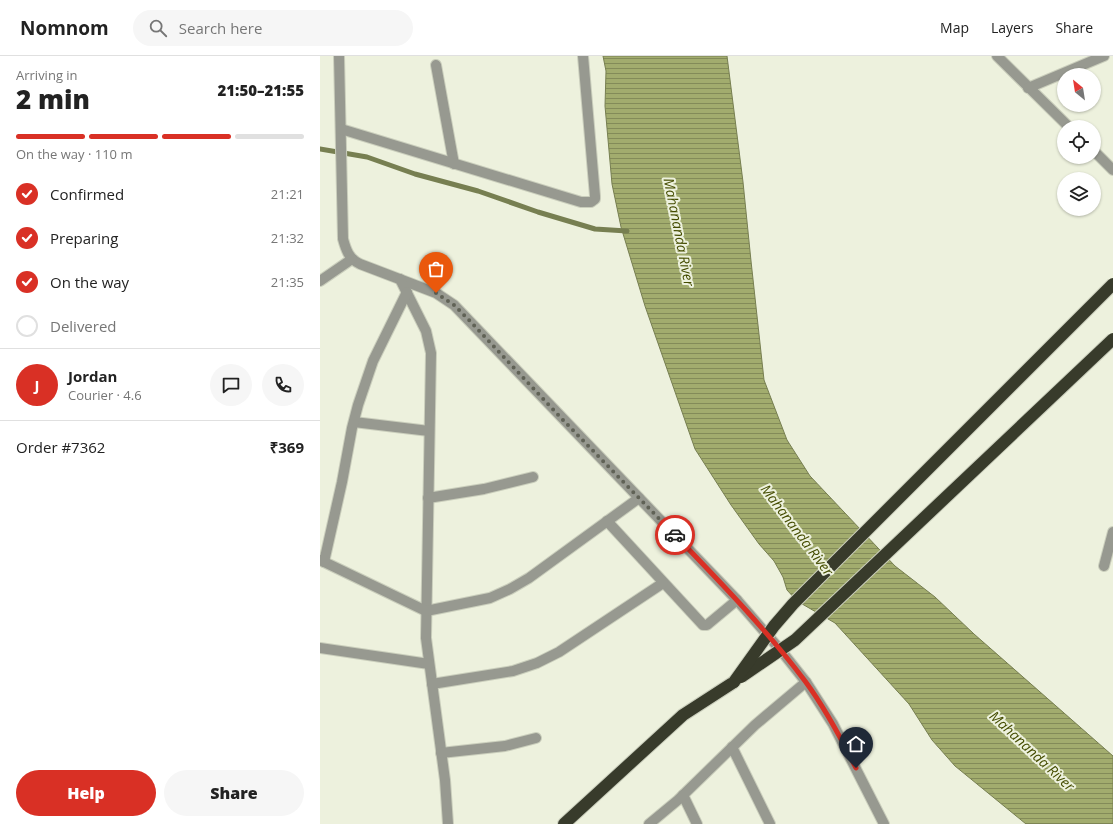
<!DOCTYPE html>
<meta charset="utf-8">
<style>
:root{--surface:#fff;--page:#f6f6f6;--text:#222;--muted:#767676;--line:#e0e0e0;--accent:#d93025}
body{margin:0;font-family:"Open Sans",sans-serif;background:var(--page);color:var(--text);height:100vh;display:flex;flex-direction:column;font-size:15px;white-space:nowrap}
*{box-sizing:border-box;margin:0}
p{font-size:13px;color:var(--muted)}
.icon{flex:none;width:22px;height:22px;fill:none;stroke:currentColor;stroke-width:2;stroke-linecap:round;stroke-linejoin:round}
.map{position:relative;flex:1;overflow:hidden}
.sheet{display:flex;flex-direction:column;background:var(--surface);width:320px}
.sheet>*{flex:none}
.needle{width:26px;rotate:330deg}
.tools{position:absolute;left:737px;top:12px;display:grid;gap:8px}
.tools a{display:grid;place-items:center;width:44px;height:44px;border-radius:50%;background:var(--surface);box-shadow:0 1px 3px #0004;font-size:20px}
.pin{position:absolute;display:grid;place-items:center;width:34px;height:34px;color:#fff;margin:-41px -17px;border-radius:50% 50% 50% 0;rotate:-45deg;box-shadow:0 0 4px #0007}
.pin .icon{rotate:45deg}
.courier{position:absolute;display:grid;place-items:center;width:40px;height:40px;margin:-20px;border:3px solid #d93025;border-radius:50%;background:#fff;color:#222;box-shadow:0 1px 5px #0007}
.overview em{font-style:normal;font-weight:800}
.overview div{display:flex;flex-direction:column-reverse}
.overview{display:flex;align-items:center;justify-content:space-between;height:68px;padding:0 16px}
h1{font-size:26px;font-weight:800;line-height:30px}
.bar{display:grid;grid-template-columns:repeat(4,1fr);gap:6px 4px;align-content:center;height:48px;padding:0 16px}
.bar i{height:5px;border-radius:3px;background:var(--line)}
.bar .current{background:var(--accent)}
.bar p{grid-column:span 4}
.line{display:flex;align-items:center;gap:10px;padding:0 16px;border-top:1px solid var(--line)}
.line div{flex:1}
.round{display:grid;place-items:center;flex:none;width:42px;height:42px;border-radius:21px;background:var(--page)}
ol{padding:0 16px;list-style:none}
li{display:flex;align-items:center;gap:12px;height:44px}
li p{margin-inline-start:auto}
li .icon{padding:4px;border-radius:50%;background:var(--accent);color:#fff;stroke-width:4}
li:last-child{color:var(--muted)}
li i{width:22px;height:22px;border:2px solid var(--line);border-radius:50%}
.button{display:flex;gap:8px;margin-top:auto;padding:8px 16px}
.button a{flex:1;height:46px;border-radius:24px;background:var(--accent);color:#fff;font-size:16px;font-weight:800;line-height:46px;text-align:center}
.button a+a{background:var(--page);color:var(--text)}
header{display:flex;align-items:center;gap:24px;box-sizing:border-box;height:56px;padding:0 20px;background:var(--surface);border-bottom:1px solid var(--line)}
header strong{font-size:19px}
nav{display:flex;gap:22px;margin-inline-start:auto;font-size:14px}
.search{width:280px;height:36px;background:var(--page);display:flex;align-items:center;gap:10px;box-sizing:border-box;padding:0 14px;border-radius:22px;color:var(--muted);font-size:15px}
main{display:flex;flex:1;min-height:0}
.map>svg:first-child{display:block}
</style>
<header>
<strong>Nomnom</strong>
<div class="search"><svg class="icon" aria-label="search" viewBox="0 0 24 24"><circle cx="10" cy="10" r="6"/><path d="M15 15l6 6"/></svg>Search here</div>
<nav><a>Map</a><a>Layers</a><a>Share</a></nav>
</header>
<main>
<section class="sheet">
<div class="overview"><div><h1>2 min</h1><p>Arriving in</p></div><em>21:50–21:55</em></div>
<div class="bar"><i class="current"></i><i class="current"></i><i class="current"></i><i></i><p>On the way · 110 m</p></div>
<ol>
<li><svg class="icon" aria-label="check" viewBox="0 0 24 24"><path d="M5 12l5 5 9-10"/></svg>Confirmed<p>21:21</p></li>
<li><svg class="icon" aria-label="check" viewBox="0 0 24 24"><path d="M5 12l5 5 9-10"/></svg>Preparing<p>21:32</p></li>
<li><svg class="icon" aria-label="check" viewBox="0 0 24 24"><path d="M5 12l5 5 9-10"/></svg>On the way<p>21:35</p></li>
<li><i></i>Delivered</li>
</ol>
<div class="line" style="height:72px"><b class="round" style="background:var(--accent);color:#fff">J</b><div><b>Jordan</b><p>Courier · 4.6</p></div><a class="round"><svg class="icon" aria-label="chat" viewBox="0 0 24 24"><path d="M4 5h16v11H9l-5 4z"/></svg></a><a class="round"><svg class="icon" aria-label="phone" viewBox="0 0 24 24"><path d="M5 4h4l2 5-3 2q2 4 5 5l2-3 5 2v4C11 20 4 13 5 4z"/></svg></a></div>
<div class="line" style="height:52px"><div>Order #7362</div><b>₹369</b></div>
<div class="button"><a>Help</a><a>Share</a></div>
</section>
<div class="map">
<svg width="793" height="768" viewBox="0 0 793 768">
<defs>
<pattern id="water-rules" width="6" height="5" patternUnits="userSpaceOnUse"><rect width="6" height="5" fill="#a2ac6e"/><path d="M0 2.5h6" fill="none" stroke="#838b59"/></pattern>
</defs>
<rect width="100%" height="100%" fill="#edf1dd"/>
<polygon fill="url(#water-rules)" stroke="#777f51" points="283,0 407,0 423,126 431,205 444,324 467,384 490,420 575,510 615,541 654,578 793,700 793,768 706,768 635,710 612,684 589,648 515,567 477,545 467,534 463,521 454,505 439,488 411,449 375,393 325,250 301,171 292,128 285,50 286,15"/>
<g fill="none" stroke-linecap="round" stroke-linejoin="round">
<polyline stroke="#777f51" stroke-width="5" points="0,93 47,101 95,118 158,135 218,156 275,173 307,175"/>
<g stroke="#cacebc" stroke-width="12">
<g id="minor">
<path d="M 19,0 L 23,183 C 26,194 29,203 40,208 L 116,237 L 134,249 L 417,544 L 463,597 L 486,626 L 513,668 L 564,768"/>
<polyline points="677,0 749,71"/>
<polyline points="116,9 134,108"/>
<polyline points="708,32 784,0"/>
<polyline points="21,73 261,146 271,146 275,143 275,140 263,0"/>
<polyline points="774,95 793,114"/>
<polyline points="80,223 106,275 111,297 106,582 125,724 128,768"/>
<polyline points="0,225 32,203"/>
<polyline points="34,366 109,375"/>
<polyline points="108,442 164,433 213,421"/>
<polyline points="287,465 383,569 387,569 417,544"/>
<polyline points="0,504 106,555 170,542 190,533 209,522 319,442"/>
<polyline points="4,506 22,426 32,372 38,349 53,305 87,236"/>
<polyline points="784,510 793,476"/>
<polyline points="0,592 109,608"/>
<polyline points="112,628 193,615 217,607 239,596 343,527"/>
<polyline points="412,691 450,768"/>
<polyline points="121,697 185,690 216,682"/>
<polyline points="363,739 377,768"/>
<polyline points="329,768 358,744 435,669 486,626"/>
</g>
</g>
<g stroke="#cacebc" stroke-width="14">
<polyline id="highway" points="244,768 363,659 414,626"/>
</g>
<use href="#minor" stroke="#979990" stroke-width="10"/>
<use href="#highway" stroke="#383b2b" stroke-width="12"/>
<g stroke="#cacebc" stroke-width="14" stroke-linecap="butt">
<g id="highway-bridge">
<polyline points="421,621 475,584 793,283"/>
<polyline points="414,626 454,570 473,548 793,228"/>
</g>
</g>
<use href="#highway-bridge" stroke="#383b2b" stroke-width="12"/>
</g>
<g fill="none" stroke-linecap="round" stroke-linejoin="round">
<polyline stroke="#606256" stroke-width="4" stroke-dasharray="0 7.2" points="116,237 134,249 148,263 244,365 355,479"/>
<path stroke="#d93025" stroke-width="5" d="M 355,479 C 400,526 446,573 485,625 C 505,652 521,682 536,712"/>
</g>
<g text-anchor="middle" stroke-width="4" stroke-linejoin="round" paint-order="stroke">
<g font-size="14" font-style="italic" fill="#444c00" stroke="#edf1dd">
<text transform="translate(359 176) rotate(79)" y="5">Mahananda River</text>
<text transform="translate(477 474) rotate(53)" y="5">Mahananda River</text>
<text transform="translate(712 695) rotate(43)" y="5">Mahananda River</text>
</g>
</g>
</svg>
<div class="tools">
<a><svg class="needle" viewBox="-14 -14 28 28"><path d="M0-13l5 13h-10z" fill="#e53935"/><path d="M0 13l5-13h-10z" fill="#767676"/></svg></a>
<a><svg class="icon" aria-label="locate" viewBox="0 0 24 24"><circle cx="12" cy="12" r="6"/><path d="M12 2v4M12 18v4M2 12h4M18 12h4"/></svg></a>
<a><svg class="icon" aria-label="layers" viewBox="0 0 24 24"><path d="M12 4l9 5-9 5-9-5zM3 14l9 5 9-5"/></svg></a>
</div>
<div class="pin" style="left:116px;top:237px;background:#ea580c"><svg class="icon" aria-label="bag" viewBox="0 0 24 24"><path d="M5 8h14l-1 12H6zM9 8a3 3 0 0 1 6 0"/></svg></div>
<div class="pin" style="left:536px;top:712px;background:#1f2937"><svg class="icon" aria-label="home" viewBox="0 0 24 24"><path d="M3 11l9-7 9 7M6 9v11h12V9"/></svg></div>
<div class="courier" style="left:355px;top:479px"><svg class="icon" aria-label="car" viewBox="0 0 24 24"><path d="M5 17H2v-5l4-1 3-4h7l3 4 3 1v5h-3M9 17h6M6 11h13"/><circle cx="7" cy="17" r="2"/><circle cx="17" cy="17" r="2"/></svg></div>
</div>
</main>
